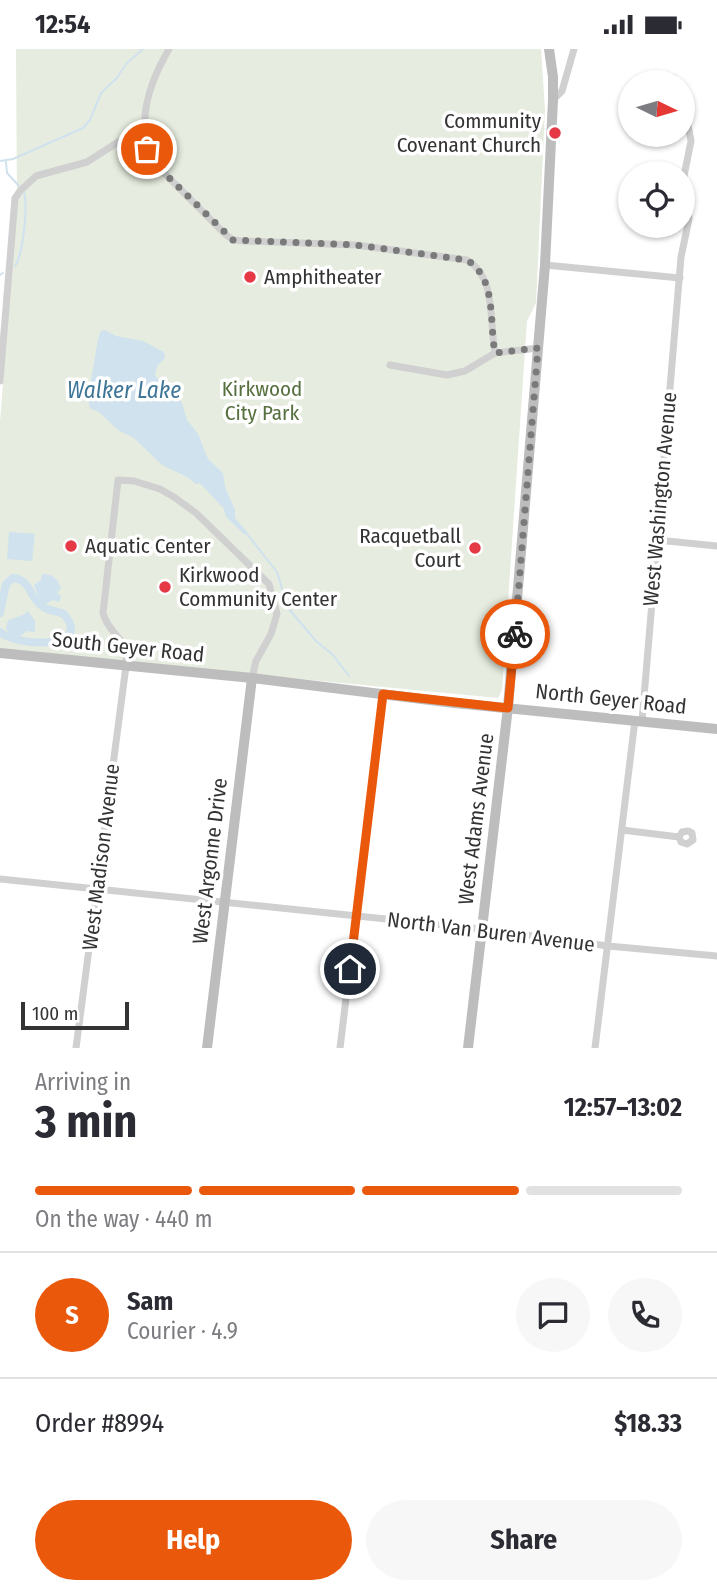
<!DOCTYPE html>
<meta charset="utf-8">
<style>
:root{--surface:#fff;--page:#f7f7f7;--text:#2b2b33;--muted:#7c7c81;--line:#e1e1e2;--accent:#ea580c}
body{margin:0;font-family:"Fira Sans Condensed",sans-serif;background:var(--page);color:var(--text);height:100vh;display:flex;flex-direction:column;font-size:26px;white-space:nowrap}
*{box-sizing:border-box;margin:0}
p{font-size:23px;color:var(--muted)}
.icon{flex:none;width:38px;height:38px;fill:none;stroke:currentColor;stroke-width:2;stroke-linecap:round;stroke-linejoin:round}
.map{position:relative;height:999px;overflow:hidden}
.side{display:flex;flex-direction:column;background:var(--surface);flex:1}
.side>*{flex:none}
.needle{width:46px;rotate:95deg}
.controls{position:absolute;left:618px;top:21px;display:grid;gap:14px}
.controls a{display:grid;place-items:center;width:77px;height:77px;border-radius:50%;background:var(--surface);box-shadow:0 2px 5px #0004;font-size:35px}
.scale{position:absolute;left:21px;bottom:18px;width:108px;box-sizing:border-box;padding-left:7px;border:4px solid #333;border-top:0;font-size:19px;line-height:24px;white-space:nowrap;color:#333;-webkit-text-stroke:5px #fff;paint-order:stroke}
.pin{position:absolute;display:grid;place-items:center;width:60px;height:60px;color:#fff;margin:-30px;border:4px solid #fff;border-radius:50%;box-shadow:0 2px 7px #0007}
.courier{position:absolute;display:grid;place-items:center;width:70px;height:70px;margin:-35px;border:5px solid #ea580c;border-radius:50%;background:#fff;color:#222;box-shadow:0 2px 9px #0007}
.overview em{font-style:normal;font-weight:700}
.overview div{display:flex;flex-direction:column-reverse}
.overview{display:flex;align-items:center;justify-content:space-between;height:119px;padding:0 35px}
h1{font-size:46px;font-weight:700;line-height:52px}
.bar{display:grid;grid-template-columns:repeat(4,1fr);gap:10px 7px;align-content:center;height:84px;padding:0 35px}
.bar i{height:9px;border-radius:5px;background:var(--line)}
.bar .current{background:var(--accent)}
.bar p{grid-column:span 4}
.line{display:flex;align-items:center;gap:18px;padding:0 35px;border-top:2px solid var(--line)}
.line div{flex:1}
.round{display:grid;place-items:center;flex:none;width:74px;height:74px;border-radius:37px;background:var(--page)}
.action{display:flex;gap:14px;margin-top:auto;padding:14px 35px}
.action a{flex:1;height:80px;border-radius:42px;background:var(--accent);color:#fff;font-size:28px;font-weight:700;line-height:80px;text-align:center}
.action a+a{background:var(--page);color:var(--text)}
.status{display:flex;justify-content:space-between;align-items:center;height:49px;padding:0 35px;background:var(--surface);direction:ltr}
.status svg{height:19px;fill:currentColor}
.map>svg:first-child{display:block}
</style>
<div class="status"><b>12:54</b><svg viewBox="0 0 49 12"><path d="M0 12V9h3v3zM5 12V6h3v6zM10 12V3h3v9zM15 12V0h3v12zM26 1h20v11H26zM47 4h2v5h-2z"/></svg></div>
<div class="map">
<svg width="717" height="999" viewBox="0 0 717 999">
<rect width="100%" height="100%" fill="#fff"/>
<polygon fill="#e6ecdf" points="16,0 541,0 545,61 536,254 527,272 502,641 498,649 0,601 0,373 17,154"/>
<g fill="#cfe2ee">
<polygon points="105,281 116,287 143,292 164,303 165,309 157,317 155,326 161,335 169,336 182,354 187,371 198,385 208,410 223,424 225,438 235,461 235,469 248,484 247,485 245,486 226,468 224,460 200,434 196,435 187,428 162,416 134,389 118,381 100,364 90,359 88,350 98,290 101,282"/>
<polygon points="9,483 35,485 32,512 7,510"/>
<path d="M 42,525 C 53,525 58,530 61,540 L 57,543 L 61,548 L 59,553 L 53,551 L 45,555 L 40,551 L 34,536 L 41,531 Z"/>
<polygon points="28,562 35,572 35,583 27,582 20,587 10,585 6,580 8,571 23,566"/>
</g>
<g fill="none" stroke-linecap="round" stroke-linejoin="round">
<g stroke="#cfe2ee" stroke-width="2">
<polyline points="0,112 13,110 83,79 90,71 101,44 116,30 127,14 143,0"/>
<polyline points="6,113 7,124 19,137"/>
<path d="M 15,217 C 23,206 29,153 23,141"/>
<polyline points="0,226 3,224"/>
<polyline points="247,485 277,523 288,559 316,592 333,606 349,627"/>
</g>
<path stroke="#cfe2ee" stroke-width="8" d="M 0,564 L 6,535 L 13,529 C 30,530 30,549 42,557 C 48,562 57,562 64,565 C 94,601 17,598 0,583"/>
<g stroke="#d0d0d0" stroke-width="7">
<path d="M 169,0 C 148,36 135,75 154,114 L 225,185 L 233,191 L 244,192 L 356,196 L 467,211 C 497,229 489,273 495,304"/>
<polyline points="651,33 657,27 674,29 676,33"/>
<polyline points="553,51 562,42 574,0"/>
<polyline points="545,216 680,229"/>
<polyline points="390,316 447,326 465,322 495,304 538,299"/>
<polyline points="0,332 15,149 20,142 36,127 87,113 126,88 144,84"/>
<polyline points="657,491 717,497"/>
<polyline points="642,672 681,208 689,170 684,127 691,92 687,71 682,63"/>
<polyline points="622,781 679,788 681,793 687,795 693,791 692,784 688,782 682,783 679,788"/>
<polyline points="0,830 482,880 608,897 717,907"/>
<path d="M 76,999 L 126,617 C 128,585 110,589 103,564 L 118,431 L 134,432 L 160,440 L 174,448 L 196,464 L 269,535 L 277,565 L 271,585 L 256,612 L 252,629"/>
<polyline points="340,999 383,645"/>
<polyline points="595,999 635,671"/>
</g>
<g stroke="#bdbdbd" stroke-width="10">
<polyline points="0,604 252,629 454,654 717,680"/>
<polyline points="207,999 252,629"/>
<polyline points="468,999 508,658 545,216 553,51 553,28 549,0"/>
</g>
</g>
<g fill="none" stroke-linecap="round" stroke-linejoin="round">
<path stroke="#7a7a7a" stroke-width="7" stroke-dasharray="0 12.6" d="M 147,100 L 154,114 L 233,191 L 356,196 L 467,211 C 497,229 489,273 495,304 L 538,299 L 515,585"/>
<polyline stroke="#ea580c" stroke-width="9" points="350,920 383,645 508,659 515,585"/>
</g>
<g fill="#e63946" stroke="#fff" stroke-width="2.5">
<circle cx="555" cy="84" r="7"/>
<circle cx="250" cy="228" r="7"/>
<circle cx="71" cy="497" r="7"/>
<circle cx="475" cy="499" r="7"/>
<circle cx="165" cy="538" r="7"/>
</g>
<g text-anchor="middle" stroke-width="7" stroke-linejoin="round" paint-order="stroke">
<g font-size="21" fill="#333" stroke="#fff" text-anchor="start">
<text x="541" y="79" text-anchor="end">Community<tspan x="541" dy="24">Covenant Church</tspan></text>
<text x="264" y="235">Amphitheater</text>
<text x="461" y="494" text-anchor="end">Racquetball<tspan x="461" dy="24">Court</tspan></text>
<text x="85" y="504">Aquatic Center</text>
<text x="179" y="533">Kirkwood<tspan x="179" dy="24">Community Center</tspan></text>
</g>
<g font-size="21" fill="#56703f" stroke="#fff">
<text x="262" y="347">Kirkwood<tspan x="262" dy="24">City Park</tspan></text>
</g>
<g font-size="21" fill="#333" stroke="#fff">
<text transform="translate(660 450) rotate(-85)" y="7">West Washington Avenue</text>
<text transform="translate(128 598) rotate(6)" y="7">South Geyer Road</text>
<text transform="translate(611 650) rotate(6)" y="7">North Geyer Road</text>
<text transform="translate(476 770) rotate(-83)" y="7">West Adams Avenue</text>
<text transform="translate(101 808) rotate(-83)" y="7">West Madison Avenue</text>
<text transform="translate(210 812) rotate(-83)" y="7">West Argonne Drive</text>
<text transform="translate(491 883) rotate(7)" y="7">North Van Buren Avenue</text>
</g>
<g font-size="23" font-style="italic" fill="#3f7597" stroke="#fff">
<text x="124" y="349">Walker Lake</text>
</g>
</g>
</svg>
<div class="controls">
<a><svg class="needle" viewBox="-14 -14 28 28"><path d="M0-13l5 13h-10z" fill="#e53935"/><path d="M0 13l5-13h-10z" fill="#7c7c81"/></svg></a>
<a><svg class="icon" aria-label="locate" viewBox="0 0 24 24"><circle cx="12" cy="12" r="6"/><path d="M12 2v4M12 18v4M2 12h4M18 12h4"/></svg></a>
</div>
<div class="scale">100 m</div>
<div class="pin" style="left:147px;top:100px;background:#ea580c"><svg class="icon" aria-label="bag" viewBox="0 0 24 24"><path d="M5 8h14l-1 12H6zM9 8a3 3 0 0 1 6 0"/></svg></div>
<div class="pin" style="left:350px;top:920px;background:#1f2937"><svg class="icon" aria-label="home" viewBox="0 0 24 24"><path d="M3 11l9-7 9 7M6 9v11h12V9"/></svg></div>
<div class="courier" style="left:515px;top:585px"><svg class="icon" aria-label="bike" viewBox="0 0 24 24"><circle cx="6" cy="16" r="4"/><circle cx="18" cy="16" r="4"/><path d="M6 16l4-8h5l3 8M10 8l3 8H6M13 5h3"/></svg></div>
</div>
<section class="side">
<div class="overview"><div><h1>3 min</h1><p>Arriving in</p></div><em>12:57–13:02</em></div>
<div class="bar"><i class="current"></i><i class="current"></i><i class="current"></i><i></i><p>On the way · 440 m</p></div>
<div class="line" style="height:126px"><b class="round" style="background:var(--accent);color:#fff">S</b><div><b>Sam</b><p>Courier · 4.9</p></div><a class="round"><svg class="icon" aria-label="chat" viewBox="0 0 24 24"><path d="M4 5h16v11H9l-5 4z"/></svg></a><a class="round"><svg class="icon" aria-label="phone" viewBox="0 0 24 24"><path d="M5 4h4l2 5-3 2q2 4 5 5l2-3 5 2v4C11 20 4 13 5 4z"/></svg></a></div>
<div class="line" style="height:91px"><div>Order #8994</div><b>$18.33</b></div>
<div class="action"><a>Help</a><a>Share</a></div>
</section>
